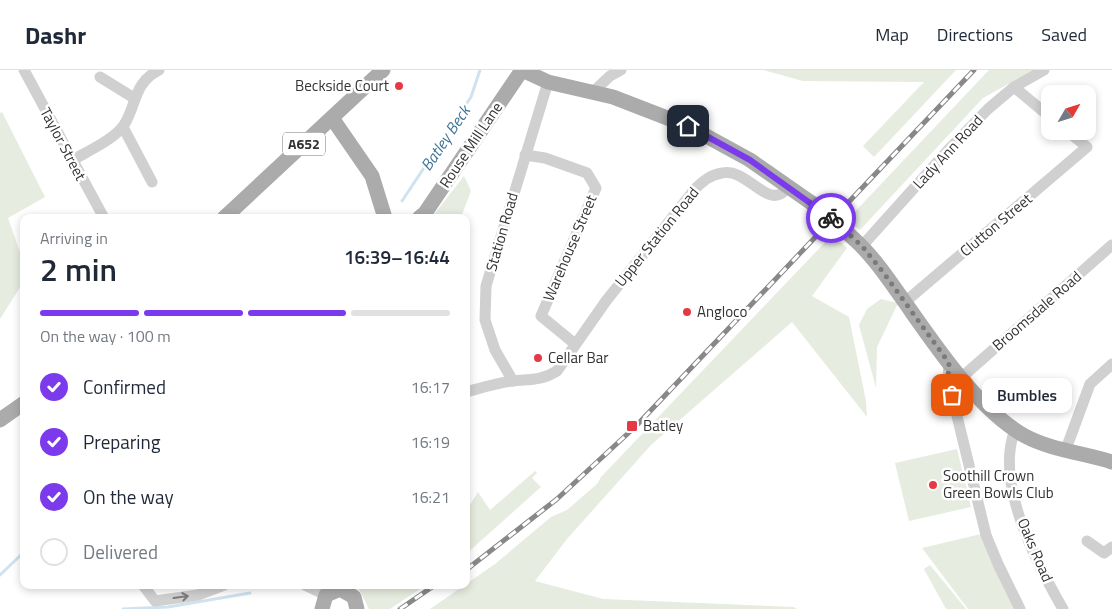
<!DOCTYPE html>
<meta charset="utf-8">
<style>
:root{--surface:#fff;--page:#f2f2f3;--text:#1f2937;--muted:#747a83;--line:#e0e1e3;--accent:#7c3aed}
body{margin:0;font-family:"Titillium Web",sans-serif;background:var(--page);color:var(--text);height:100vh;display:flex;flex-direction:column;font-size:19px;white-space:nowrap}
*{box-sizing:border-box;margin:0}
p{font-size:16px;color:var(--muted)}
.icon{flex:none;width:28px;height:28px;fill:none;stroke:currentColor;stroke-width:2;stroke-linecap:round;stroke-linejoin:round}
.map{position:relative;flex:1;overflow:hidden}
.panel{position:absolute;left:20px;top:144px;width:450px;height:375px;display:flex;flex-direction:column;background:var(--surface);border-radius:10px;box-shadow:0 2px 8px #0003}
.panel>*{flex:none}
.needle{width:32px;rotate:51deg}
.controls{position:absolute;left:1041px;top:15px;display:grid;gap:10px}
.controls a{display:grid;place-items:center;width:55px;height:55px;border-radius:10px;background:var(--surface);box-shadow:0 2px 8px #0003;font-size:25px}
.pin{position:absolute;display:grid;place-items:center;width:42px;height:42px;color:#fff;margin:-21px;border-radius:10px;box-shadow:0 2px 8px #0006}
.courier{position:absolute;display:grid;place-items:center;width:50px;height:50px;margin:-25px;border:4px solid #7c3aed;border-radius:50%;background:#fff;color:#222;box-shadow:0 1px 6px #0007}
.bubble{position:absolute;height:35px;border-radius:10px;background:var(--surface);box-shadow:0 2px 8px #0003;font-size:16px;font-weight:600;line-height:35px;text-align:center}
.headline em{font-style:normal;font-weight:600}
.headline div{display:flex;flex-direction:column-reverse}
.headline{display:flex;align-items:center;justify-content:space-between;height:85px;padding:0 20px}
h1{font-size:32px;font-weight:600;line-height:38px}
.bar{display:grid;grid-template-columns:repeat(4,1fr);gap:8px 5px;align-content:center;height:60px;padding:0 20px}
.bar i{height:6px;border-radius:4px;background:var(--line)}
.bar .selected{background:var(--accent)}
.bar p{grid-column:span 4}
ol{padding:0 20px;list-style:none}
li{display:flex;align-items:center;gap:15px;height:55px}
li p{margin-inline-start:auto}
li .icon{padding:5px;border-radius:50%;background:var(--accent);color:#fff;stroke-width:4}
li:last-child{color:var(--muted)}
li i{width:28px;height:28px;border:2px solid var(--line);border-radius:50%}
header{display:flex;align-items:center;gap:30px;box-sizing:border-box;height:70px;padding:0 25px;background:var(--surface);border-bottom:1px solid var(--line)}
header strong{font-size:24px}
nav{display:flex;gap:28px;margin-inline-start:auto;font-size:18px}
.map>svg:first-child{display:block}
</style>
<header>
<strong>Dashr</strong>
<nav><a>Map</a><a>Directions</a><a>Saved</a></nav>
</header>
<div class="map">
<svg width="1112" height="539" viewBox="0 0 1112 539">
<rect width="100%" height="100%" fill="#fff"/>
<g fill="#e6ecdf">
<polygon points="763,0 956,0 874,87 863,76 924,12 803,11"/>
<polygon points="989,0 1033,0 983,28 860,160 847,150"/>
<polygon points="2,42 45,127 8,148 24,194 24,211 0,249 0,43"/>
<polygon points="464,106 471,121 461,147 432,147"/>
<polygon points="832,165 847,178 812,226 849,247 866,331 867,347 792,252 651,375 567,469 535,511 603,529 794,537 797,539 430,539 495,494 551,447 567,440 597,414 601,407"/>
<polygon points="881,229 898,233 877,277 876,318 859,255 867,239"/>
<polygon points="957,379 971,437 909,451 895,393"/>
<polygon points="535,401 537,403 532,408 541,417 466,484 466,441 478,422 490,440"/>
<polygon points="981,464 1016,539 968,539 922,478"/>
<polygon points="930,495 966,539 946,539 924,499"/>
<polygon points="357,515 426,515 390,539 369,539"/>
</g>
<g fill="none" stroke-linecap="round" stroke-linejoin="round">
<g stroke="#cfe2ee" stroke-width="3">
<polyline points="402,131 471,27 480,0"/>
<polyline points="0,505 24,482"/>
<polyline points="123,539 168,537 250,523"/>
</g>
<g stroke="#d0d0d0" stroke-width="11">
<polyline points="24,0 104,148"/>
<polyline points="100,7 134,28"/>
<polyline points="1014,17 1050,47"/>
<polyline points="594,21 610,6 621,0"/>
<polyline points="123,57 152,112"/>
<polyline points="525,85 545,88 587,103 596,118 541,246 575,274"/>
<path d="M 71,91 C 86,82 115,69 124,55 C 137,35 133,13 159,0"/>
<polyline points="862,176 951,77 988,39 1014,17 1044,0"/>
<polyline points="905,232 1087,77 1067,61"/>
<polyline points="949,293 948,309 986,465 998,494 1020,539"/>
<polyline points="962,307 1112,175"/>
<polyline points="513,311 495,280 485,250 486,216 548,12"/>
<path d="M 466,322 C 481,318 497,313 512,311 C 529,309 541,311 557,301 L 606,231 L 695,119 C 703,111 710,105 722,103 C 749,97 769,145 789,116"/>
<path d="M 1015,360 C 994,413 1037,494 1063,539"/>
<polyline points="1066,379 1090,314 1112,294"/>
<polyline points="1087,471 1104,483 1112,477"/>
<polyline points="143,515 155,531 198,525 224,515"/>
<polyline points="305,515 326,525"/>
</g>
<g stroke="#ababab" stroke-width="15">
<polyline points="522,0 548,12 613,27 688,56 750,90 823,141"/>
<polyline points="332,48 372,106 385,148"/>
<polyline points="224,148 383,0"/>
<polyline points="419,148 425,143 522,0"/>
<path d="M 854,169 C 874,187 889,210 904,231 C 935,275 978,340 1025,366 C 1051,380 1084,383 1112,392"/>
<polyline points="0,350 24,333"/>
<polyline points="322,539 326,525 340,519 354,527 357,539"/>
</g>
<g stroke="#888" stroke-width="5">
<g id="rail">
<polyline points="466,500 557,429 636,356 974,0"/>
<polyline points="400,539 435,515"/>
</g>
</g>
<use href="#rail" stroke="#fff" stroke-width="3" stroke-dasharray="9" stroke-linecap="butt"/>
<polyline stroke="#ababab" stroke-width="15" points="823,141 854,169"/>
</g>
<defs><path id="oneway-shaft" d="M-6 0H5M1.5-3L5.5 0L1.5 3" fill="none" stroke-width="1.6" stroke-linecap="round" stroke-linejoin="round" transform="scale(1.25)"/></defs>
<use stroke="#7a7a7a" href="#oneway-shaft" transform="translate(181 527) rotate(-8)"/>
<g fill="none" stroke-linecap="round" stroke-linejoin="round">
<polyline stroke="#7a7a7a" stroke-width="5" stroke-dasharray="0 9" points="831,148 862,176 883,202 949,293 948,308 952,325"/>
<polyline stroke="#7c3aed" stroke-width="6" points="688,56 750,90 831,148"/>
</g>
<g fill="#e63946" stroke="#fff" stroke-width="2">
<circle cx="399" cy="16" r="5"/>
<circle cx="687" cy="242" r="5"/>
<circle cx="538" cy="288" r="5"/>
<rect x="626" y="350" width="12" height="12" rx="2.5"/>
<circle cx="933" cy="415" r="5"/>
</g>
<g text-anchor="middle" stroke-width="5" stroke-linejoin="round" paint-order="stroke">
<rect fill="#fff" stroke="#707070" stroke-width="1" x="283" y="62.5" width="42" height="23" rx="4"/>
<g font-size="14" font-weight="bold" fill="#333">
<text x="304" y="79">A652</text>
</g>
<g font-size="15" fill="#333" stroke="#fff" text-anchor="start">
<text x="389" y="21" text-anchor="end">Beckside Court</text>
<text x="697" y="247">Angloco</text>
<text x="548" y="293">Cellar Bar</text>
<text x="643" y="361">Batley</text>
<text x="943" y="411">Soothill Crown<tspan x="943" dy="17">Green Bowls Club</tspan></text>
</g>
<g font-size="15" fill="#333" stroke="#fff">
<text transform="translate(63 74) rotate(62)" y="5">Taylor Street</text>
<text transform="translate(471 75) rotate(-56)" y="5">Rouse Mill Lane</text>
<text transform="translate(948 82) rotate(-47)" y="5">Lady Ann Road</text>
<text transform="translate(996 155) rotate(-40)" y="5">Clutton Street</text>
<text transform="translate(502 162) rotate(-74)" y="5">Station Road</text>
<text transform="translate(657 167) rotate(-51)" y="5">Upper Station Road</text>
<text transform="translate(570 178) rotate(-67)" y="5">Warehouse Street</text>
<text transform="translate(1037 241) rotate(-41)" y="5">Broomsdale Road</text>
<text transform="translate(1035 480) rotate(67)" y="5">Oaks Road</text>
</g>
<g font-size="16" font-style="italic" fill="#3f7597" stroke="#fff">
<text transform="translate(445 68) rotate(-56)" y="6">Batley Beck</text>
</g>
</g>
</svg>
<div class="controls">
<a><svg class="needle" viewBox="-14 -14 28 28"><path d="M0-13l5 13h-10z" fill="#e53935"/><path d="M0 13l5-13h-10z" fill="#747a83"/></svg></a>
</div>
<div class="pin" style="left:952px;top:325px;background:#ea580c"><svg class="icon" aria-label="bag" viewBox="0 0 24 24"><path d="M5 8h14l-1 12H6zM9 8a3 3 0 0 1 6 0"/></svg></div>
<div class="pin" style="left:688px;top:56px;background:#1f2937"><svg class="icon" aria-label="home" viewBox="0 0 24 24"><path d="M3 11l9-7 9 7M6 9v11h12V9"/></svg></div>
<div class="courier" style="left:831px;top:148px"><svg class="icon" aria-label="bike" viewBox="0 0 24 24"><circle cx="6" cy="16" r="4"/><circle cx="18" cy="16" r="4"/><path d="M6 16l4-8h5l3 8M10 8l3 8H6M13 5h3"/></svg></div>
<div class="bubble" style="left:982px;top:308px;width:90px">Bumbles</div>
<section class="panel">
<div class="headline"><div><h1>2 min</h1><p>Arriving in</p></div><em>16:39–16:44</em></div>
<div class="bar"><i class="selected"></i><i class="selected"></i><i class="selected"></i><i></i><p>On the way · 100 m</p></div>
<ol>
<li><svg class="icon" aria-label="check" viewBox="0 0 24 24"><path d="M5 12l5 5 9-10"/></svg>Confirmed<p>16:17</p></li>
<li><svg class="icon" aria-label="check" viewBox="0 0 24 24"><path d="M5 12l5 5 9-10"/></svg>Preparing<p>16:19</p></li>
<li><svg class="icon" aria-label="check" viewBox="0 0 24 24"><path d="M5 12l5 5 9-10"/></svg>On the way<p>16:21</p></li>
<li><i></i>Delivered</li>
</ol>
</section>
</div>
